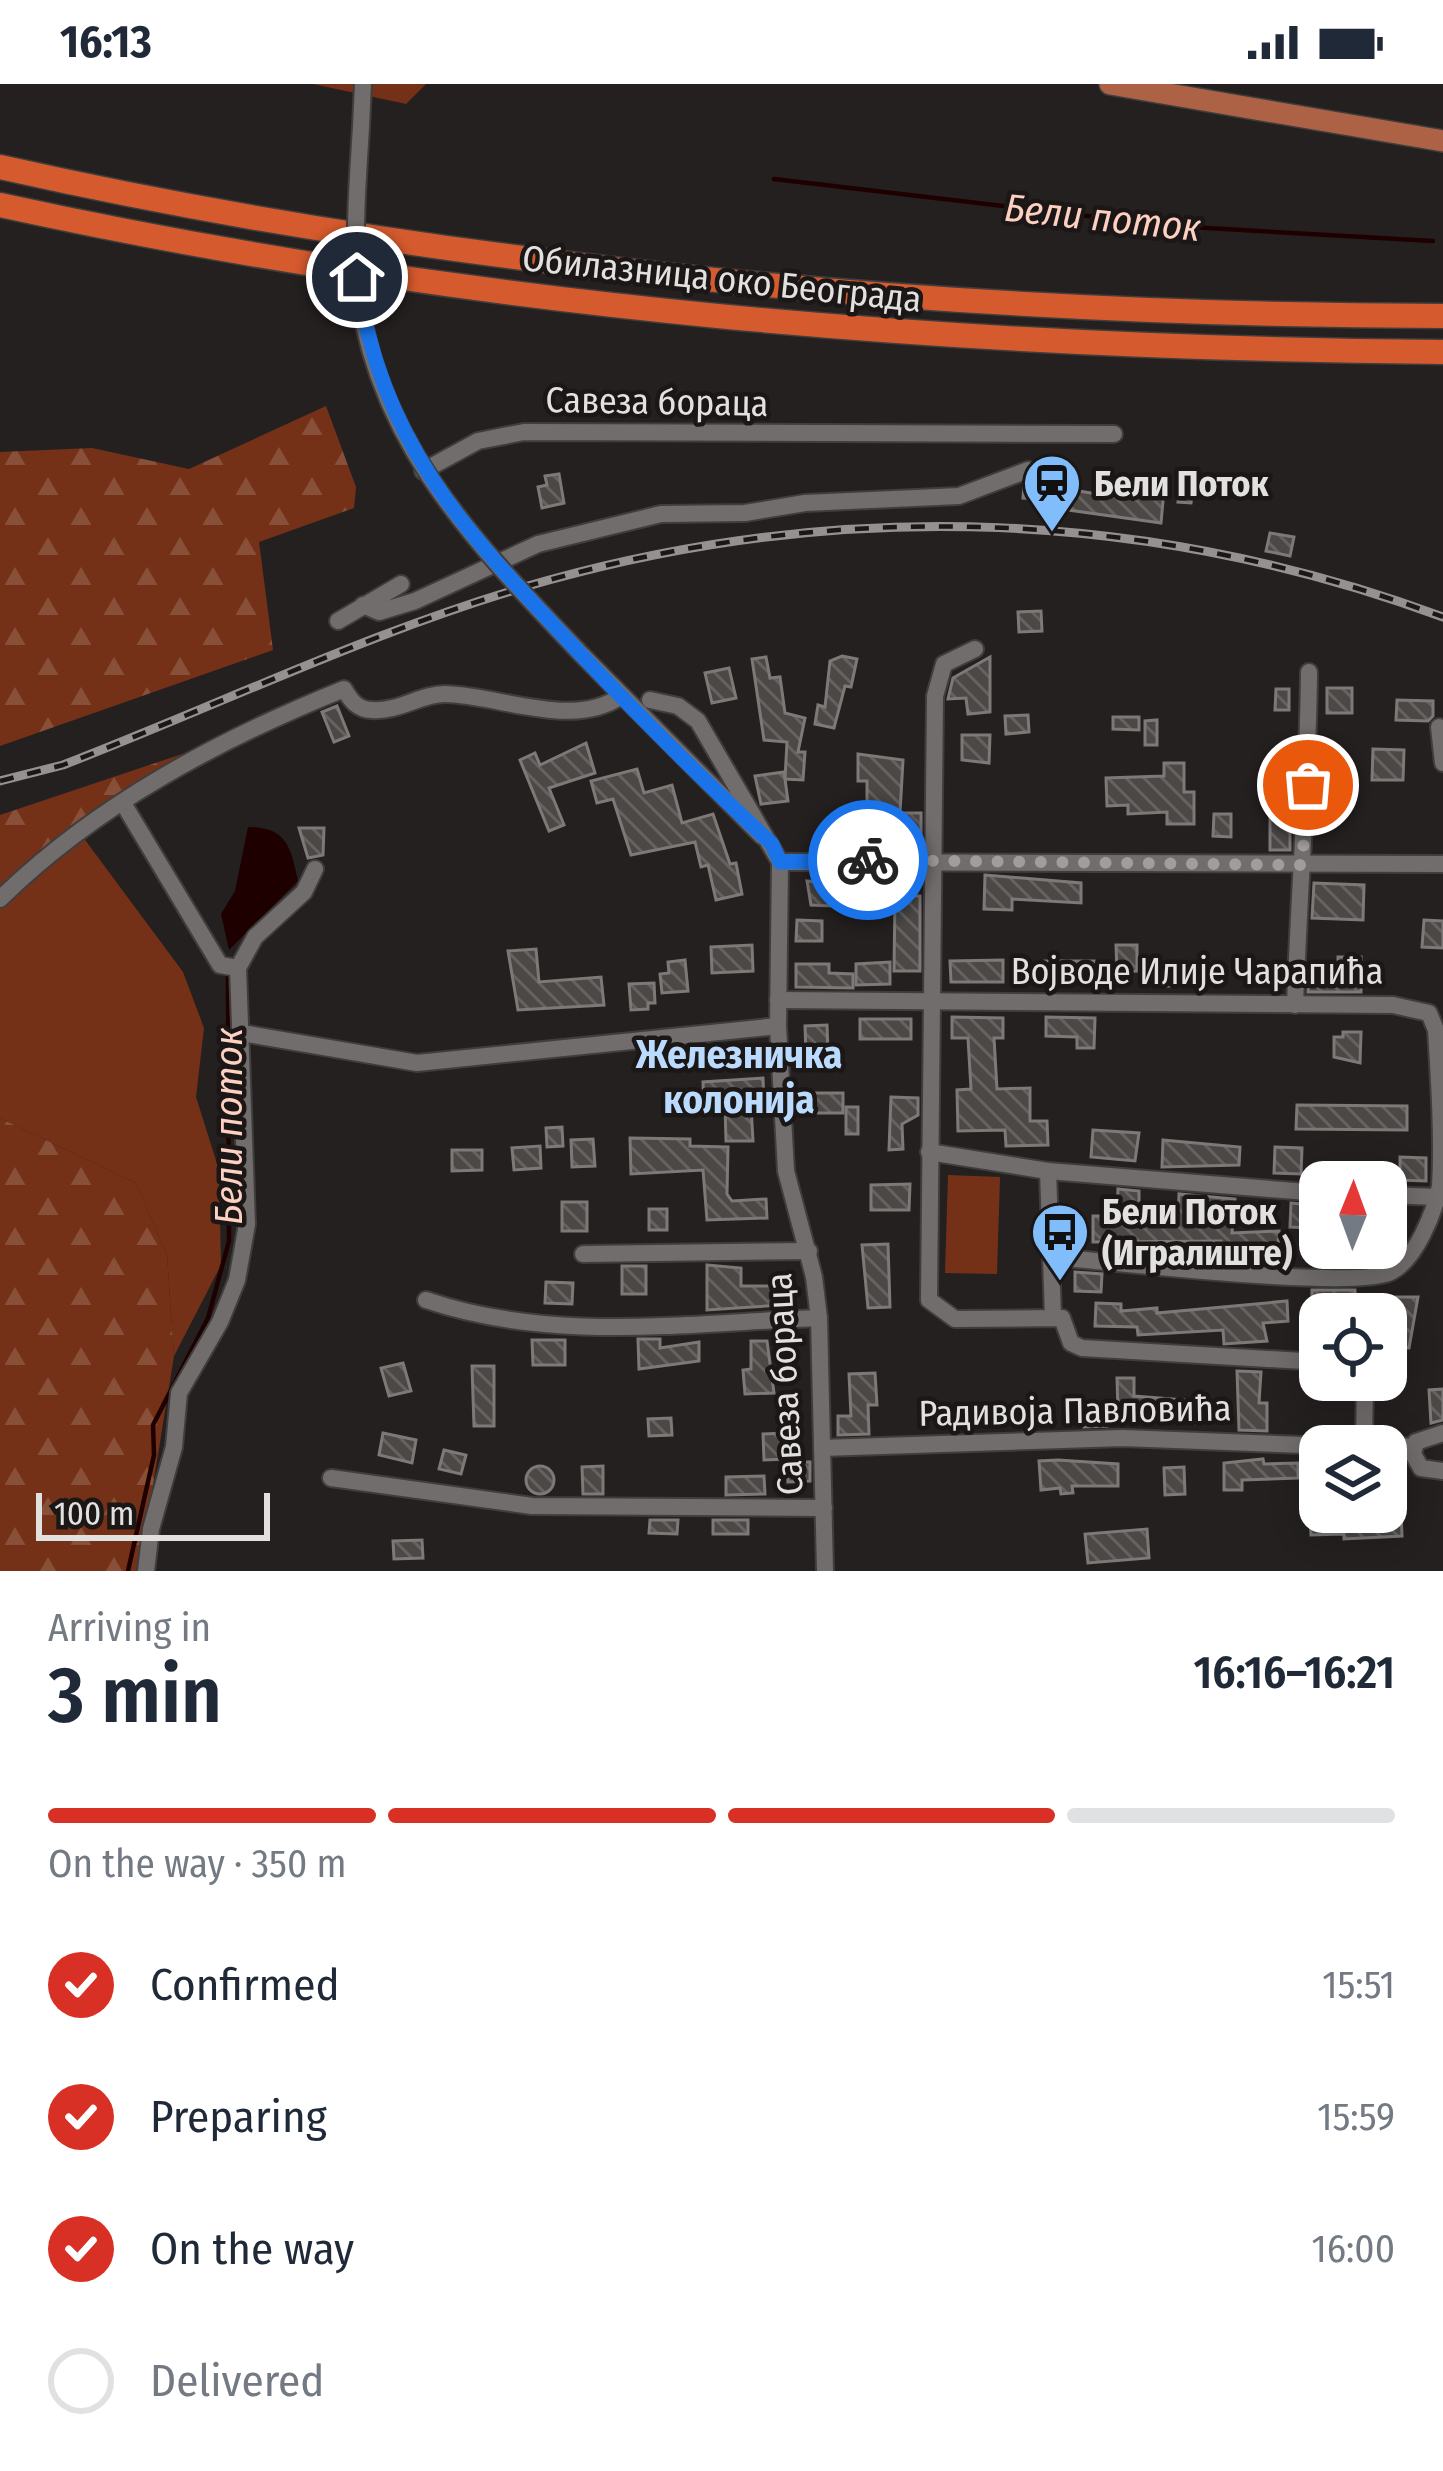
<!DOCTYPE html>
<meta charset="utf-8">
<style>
:root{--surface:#fff;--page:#f6f6f7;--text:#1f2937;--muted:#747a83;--line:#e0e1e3;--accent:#d93025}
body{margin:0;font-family:"Fira Sans Condensed",sans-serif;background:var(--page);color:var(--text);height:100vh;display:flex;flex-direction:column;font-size:45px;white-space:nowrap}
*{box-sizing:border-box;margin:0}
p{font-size:39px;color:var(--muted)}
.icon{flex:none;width:66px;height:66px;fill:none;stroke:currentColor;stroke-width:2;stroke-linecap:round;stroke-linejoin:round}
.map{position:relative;height:1487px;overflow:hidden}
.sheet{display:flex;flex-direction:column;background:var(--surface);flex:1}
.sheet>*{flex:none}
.needle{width:78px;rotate:1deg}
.fabs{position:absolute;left:1299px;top:1077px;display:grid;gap:24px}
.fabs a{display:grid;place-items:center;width:108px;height:108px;border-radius:24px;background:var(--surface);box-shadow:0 6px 30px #0003;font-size:60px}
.scale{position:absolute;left:36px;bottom:30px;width:234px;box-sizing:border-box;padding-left:12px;border:6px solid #e3e0e0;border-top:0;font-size:33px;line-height:42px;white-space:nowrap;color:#e3e0e0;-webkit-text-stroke:9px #1a1716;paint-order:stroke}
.pin{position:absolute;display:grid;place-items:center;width:102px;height:102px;color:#fff;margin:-51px;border:6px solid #fff;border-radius:50%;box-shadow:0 3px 12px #0007}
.courier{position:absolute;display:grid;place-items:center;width:120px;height:120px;margin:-60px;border:9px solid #1a73e8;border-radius:50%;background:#fff;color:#222;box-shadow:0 3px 15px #0007}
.overview em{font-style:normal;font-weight:600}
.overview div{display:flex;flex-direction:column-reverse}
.overview{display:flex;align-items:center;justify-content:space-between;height:204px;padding:0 48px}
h1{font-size:78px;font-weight:600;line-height:90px}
.bar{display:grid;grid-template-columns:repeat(4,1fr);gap:18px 12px;align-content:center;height:144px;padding:0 48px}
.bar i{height:15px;border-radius:9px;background:var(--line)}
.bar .active{background:var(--accent)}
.bar p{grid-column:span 4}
ol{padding:0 48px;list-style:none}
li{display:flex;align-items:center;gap:36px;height:132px}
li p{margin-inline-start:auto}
li .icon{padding:12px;border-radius:50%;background:var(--accent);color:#fff;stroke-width:4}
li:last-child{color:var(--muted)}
li i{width:66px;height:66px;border:6px solid var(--line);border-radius:50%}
.status{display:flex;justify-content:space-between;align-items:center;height:84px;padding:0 60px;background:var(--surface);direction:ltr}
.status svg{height:33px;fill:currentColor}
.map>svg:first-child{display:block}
</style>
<div class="status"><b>16:13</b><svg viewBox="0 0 49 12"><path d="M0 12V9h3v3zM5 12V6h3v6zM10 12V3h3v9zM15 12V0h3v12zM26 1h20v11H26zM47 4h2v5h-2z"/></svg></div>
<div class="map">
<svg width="1443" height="1487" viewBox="0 0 1443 1487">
<defs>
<pattern id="forest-firs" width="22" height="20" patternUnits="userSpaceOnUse" patternTransform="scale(3)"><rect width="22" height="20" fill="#753118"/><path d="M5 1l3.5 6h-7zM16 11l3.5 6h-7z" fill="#884f39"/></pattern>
<pattern id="building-back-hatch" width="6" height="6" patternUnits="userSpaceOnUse" patternTransform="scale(3)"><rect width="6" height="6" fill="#4b4846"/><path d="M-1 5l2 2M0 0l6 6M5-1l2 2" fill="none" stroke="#656260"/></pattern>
</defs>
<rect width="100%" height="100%" fill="#24201f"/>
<g fill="#753118">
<polygon points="313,0 426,0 406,20"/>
<polygon points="74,741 183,888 204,944 196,1013 219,1086 221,1181 174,1272 167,1171 136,1099 0,1034 0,786"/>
<polygon points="948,1091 1000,1093 997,1190 945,1189"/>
</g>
<g fill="url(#forest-firs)">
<polygon points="326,322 356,403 354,424 259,458 273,566 0,662 0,368 92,364 189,385"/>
<polygon points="224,656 37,778 0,786 0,731"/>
<polygon points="0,1034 136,1099 167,1171 174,1272 139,1487 0,1487"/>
</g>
<path fill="#1e0000" d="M 248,743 C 286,743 291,762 298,797 L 229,866 L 221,830 L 235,807 Z"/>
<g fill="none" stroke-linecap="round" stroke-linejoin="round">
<g stroke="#1e0000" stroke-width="4.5">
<polyline points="774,95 1172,142 1433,157"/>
<polyline points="128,1487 154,1371 153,1341 208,1234 229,1157 228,889"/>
</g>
</g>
<g fill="url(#building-back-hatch)" stroke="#7d7978" stroke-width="3">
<polygon points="559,390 564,419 542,424 538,403 547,401 545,392"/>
<polygon points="1181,393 1194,394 1191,419 1178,418"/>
<polygon points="1031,399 1109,412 1110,404 1164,406 1161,439 1054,424 1043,415 1023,414 1024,401"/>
<polygon points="1270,449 1294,453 1290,472 1266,467"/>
<polygon points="1041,527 1042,547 1019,548 1018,528"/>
<polygon points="842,572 857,575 851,603 845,602 834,644 815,640 818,621 825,623 830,577"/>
<polygon points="766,573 770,594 780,593 785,629 805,634 798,668 805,668 803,696 785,695 787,658 764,656 752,575"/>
<polygon points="990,573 990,628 968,630 966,614 948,615 953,594"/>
<polygon points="729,584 736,614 712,619 705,589"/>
<rect x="1327" y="604" width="25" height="25"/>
<polygon points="1276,605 1289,605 1289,626 1275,626"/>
<polygon points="1397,616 1433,617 1433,632 1428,637 1396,636"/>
<polygon points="337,622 349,652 334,658 322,628"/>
<polygon points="1028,631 1029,648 1006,650 1005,632"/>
<polygon points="1113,633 1139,633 1139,646 1113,645"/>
<polygon points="1157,636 1157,661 1145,661 1145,637"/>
<polygon points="962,651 990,651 989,679 962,676"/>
<polygon points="586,659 595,689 549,704 564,741 549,747 520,676 535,669 540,681"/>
<polygon points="1373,665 1404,666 1403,696 1372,696"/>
<polygon points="858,670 903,676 900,729 921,729 921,761 902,761 902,747 875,747 875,742 867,741 867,697 858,697"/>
<polygon points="1164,679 1184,679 1184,708 1194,708 1194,740 1167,740 1167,728 1128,730 1128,721 1107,722 1106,694 1164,692"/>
<polygon points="637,685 644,709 672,701 682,739 713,730 730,780 736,779 742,810 716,816 708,781 701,783 695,758 631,771 613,715 597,719 591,697"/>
<polygon points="784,688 788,717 761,720 755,692"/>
<rect x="1270" y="712" width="20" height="54"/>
<polygon points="1214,730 1231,730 1231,753 1213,752"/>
<polygon points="299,744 324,744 323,771 308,774"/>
<polygon points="985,791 1081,799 1081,819 1012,815 1012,826 984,825"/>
<polygon points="807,797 833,799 832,822 811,821"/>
<polygon points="1314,799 1364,801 1363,836 1312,834"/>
<polygon points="895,812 920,812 920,887 894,887"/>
<polygon points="797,836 822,837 822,857 796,857"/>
<polygon points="1424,836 1443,837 1443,864 1422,863"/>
<polygon points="752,861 753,887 712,889 711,863"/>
<polygon points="1116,861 1137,861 1137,887 1117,888"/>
<polygon points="536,865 539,898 601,893 604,921 518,926 508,867"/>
<polygon points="1338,873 1361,873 1361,908 1308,908 1309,886 1338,887"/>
<polygon points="685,876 688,907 662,909 660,890 669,889 668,878"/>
<polygon points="1003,876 1003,898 951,898 950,877"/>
<rect x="1045" y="877" width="49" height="21"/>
<polygon points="890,878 890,900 856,901 856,880"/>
<polygon points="1162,878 1187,879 1186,902 1161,902"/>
<polygon points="796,880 829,880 829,889 853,890 853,904 796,903"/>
<polygon points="654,899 655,919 648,919 648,925 631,926 629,900"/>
<polygon points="952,933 1003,934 1003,954 994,954 997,1005 1030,1004 1030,1037 1047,1037 1048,1061 1006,1062 1005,1046 958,1047 957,1006 971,1005 968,954 952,954"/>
<polygon points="1046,933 1095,934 1094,964 1077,964 1077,953 1046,952"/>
<rect x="860" y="935" width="51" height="20"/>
<polygon points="827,941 828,969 806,970 805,942"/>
<polygon points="1343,948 1361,948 1360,979 1334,973 1334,953 1343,953"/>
<polygon points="763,994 764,1022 751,1022 753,1057 726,1057 725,1021 704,1022 703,998"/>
<rect x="814" y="1009" width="29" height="20"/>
<polygon points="891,1013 918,1014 918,1031 902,1040 903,1065 889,1066"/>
<polygon points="1297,1021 1407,1022 1407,1046 1296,1045"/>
<rect x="846" y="1023" width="12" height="27"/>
<polygon points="562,1043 563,1062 547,1063 546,1044"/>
<polygon points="1093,1046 1139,1049 1135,1077 1091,1073"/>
<polygon points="630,1054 690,1055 690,1062 728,1063 727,1110 732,1117 766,1115 767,1134 707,1136 703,1086 631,1090"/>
<polygon points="593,1055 595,1082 572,1083 571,1056"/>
<polygon points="1163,1056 1240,1063 1239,1081 1162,1083"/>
<polygon points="540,1062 541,1084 514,1086 512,1064"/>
<polygon points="1275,1063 1302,1064 1301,1090 1274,1089"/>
<polygon points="452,1066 482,1066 482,1086 452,1087"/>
<polygon points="1400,1073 1426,1074 1426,1097 1400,1096"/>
<polygon points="910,1100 909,1126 871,1126 871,1101"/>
<polygon points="1118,1105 1139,1107 1139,1134 1147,1138 1178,1139 1179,1110 1235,1115 1232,1149 1279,1147 1277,1175 1221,1170 1221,1157 1093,1158 1093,1132 1117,1132"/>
<rect x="562" y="1118" width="25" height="29"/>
<polygon points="1291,1119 1312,1121 1311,1144 1290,1143"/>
<rect x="649" y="1125" width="18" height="21"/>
<polygon points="888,1160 890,1223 868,1224 862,1161"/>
<polygon points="1329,1164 1349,1164 1348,1181 1328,1181"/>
<polygon points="707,1181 741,1184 741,1202 781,1202 781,1221 707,1226"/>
<rect x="622" y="1182" width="24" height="28"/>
<polygon points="1075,1188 1102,1190 1101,1208 1075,1207"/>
<polygon points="546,1198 573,1199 572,1220 545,1219"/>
<polygon points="1312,1206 1355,1206 1355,1228 1312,1229"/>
<polygon points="1393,1213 1418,1213 1409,1264 1386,1263"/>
<polygon points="1287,1217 1288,1237 1263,1239 1267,1257 1224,1260 1223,1246 1138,1251 1137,1243 1095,1242 1096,1219 1121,1220 1121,1227 1157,1224 1157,1229"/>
<polygon points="638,1255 660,1255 660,1264 699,1258 699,1277 639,1285"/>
<polygon points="532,1256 565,1256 565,1281 533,1281"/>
<polygon points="751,1257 767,1257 774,1309 745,1310 743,1286 751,1285"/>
<polygon points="403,1279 411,1307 389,1312 381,1284"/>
<polygon points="472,1282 494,1282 494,1342 474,1342"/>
<polygon points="1237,1287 1261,1288 1259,1319 1267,1319 1267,1347 1239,1346"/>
<polygon points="875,1289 877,1321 868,1321 869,1350 838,1351 838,1332 851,1332 849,1290"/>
<polygon points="1117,1294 1134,1294 1134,1312 1196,1317 1197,1339 1142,1335 1142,1326 1118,1326"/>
<polygon points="1443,1305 1443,1336 1431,1339 1429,1306"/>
<polygon points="1106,1324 1107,1342 1084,1343 1083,1325"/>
<polygon points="671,1334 672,1351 649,1352 648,1335"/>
<polygon points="383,1349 416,1356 412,1379 379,1371"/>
<polygon points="787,1349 788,1375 764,1376 763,1350"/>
<polygon points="444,1366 466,1371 461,1390 439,1385"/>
<polygon points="1263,1375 1264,1380 1298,1379 1298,1394 1242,1396 1242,1406 1224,1406 1224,1379"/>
<polygon points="1058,1376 1118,1380 1118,1402 1072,1402 1073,1409 1061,1410 1060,1404 1041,1406 1039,1377"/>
<polygon points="787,1378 810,1378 810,1397 788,1398"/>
<circle cx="540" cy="1396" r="14"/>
<polygon points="603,1382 603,1410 583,1410 582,1383"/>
<polygon points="1184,1383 1185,1410 1165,1411 1164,1384"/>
<polygon points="764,1392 765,1410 726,1411 726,1393"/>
<polygon points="1401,1425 1402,1452 1344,1455 1344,1450 1311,1451 1310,1428 1338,1428 1339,1436 1375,1434 1375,1428"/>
<polygon points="650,1436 678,1436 677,1450 649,1449"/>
<rect x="713" y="1436" width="35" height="14"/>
<polygon points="1147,1445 1149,1474 1088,1479 1085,1450"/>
<polygon points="422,1456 423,1474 394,1475 393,1457"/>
</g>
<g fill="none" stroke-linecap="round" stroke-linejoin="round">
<g stroke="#403d3d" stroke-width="20">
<g id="minor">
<polyline points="361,43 363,0"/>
<polyline points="423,387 478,357 524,348 1114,350"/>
<polyline points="363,521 379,528 415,517 538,460 661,430 745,429 805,419 959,412 1028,386"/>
<polyline points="338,537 401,500"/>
<polyline points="975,565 944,580 935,612 929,1216 955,1235 1062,1234 1071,1259 1082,1264 1320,1278"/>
<polyline points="582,571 762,752"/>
<polyline points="650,616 678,622 698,637 780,778 778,942 786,1087 814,1193 819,1234 825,1487"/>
<polyline points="1439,643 1443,679"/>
<polyline points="123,719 220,881 238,884"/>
<polyline points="780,778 1443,780"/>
<path d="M 0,815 C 97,720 220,655 344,605 C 351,617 358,626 372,626 C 399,628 420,610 445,610 C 499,611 573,646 621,612"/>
<path d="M 778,916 L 1393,921 L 1429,929 L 1436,946 C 1439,995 1443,1055 1440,1102 C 1434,1129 1416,1175 1391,1188 C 1356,1207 1107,1177 1052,1173"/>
<path d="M 1295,921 C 1299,809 1308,700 1309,588"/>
<polyline points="242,949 417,979 778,942"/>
<polyline points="929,1068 1048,1087 1320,1109"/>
<polyline points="1048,1087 1053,1233"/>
<polyline points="1386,1111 1437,1113"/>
<polyline points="583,1170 809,1167"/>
<path d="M 426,1216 C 552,1259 688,1239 819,1234"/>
<polyline points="1443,1349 1416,1358 1413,1370 1421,1384 1443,1387"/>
<polyline points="1365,1360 1413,1363"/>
<polyline points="1364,1362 1365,1296"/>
<polyline points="822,1364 1123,1354 1329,1362"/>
<polyline points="331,1394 532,1422 824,1424"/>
<polyline points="146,1487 151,1445 174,1363 179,1309 220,1238 237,1196 247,1140 238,884 255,853 304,808 315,785"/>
</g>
</g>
<g stroke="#403d3d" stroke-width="24">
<polyline id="major" points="1110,0 1443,57"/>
</g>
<g stroke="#403d3d" stroke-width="27">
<g id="highway">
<path d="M 0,83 C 461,187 970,231 1443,232"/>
<path d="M 0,121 C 475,225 958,264 1443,268"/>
</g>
</g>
<use href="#minor" stroke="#716d6c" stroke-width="16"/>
<use href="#major" stroke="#ad6246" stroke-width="21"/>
<use href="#highway" stroke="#d55a2d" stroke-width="24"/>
<g stroke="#959191" stroke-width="9">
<path id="rail" d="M 0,697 L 63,681 C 224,619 382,542 549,496 C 846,414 1153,426 1443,533"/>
</g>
<use href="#rail" stroke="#1a1716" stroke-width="4.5" stroke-dasharray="14" stroke-linecap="butt"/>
<g stroke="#403d3d" stroke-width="20" stroke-linecap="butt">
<path id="minor-bridge" d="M 361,43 C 358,92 354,142 357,190 C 368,351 477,461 582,571"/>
</g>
<use href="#minor-bridge" stroke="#716d6c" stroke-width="16"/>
</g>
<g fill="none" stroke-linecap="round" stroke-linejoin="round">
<polyline stroke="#a09d9c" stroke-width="12" stroke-dasharray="0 21.6" points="868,776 1302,781 1308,701"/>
<path stroke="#1a73e8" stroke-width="15" d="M 357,193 C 382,368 474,456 589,579 C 648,641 709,702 772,760 L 780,778 L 868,776"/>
</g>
<defs>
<g id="station-pin" transform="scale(3)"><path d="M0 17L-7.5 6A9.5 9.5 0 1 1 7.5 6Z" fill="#80bdfa" stroke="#1a1716"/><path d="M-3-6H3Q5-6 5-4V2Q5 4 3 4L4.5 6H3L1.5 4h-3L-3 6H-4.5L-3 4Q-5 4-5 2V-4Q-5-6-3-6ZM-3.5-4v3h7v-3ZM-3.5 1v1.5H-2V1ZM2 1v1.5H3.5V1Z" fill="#111"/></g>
<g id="bus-pin" transform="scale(3)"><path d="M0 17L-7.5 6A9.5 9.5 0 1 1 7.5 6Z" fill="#80bdfa" stroke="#1a1716"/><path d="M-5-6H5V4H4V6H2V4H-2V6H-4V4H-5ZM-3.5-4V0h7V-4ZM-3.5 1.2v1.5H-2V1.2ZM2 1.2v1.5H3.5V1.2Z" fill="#111"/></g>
</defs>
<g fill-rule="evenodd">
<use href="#station-pin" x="1052" y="399"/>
<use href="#bus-pin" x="1060" y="1148"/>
</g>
<g text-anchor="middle" stroke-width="9" stroke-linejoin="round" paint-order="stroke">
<g font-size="36" fill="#e3e0e0" stroke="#1a1716">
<text transform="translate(722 194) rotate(6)" y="13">Обилазница око Београда</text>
<text transform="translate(657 317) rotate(1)" y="13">Савеза бораца</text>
<text x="1197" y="900">Војводе Илије Чарапића</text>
<text transform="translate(784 1300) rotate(-93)" y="13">Савеза бораца</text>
<text transform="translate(1075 1326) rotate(-1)" y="13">Радивоја Павловића</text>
</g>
<g font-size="36" font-weight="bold" fill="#e3e0e0" stroke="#1a1716" text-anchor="start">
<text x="1094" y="412">Бели Поток</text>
<text x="1102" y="1140">Бели Поток<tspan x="1102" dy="41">(Игралиште)</tspan></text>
</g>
<g font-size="39" font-style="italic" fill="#fdd0c2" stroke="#1a1716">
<text transform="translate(1103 133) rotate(6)" y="14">Бели поток</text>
<text transform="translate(228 1042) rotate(-90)" y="14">Бели поток</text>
</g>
<g font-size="39" font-weight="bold" fill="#badbfe" stroke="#1a1716">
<text x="739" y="984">Железничка<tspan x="739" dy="45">колонија</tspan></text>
</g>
</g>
</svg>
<div class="fabs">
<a><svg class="needle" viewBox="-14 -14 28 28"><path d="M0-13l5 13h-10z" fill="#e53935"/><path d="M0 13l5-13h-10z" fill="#747a83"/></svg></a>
<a><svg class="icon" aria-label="locate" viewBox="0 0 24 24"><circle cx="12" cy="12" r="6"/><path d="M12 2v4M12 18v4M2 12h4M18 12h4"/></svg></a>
<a><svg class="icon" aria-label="layers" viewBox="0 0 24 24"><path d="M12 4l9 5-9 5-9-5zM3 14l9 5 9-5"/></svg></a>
</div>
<div class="scale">100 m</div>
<div class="pin" style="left:1308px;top:701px;background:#ea580c"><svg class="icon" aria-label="bag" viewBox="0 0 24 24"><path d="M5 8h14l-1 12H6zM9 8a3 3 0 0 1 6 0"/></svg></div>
<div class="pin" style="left:357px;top:193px;background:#1f2937"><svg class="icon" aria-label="home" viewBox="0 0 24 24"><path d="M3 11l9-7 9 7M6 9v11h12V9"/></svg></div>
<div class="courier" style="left:868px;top:776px"><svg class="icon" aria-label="bike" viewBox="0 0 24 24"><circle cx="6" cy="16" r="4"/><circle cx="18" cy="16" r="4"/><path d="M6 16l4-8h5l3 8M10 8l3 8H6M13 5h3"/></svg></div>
</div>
<section class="sheet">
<div class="overview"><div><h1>3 min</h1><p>Arriving in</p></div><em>16:16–16:21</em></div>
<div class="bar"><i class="active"></i><i class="active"></i><i class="active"></i><i></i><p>On the way · 350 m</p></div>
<ol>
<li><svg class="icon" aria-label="check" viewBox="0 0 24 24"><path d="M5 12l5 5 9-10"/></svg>Confirmed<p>15:51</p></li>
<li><svg class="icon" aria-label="check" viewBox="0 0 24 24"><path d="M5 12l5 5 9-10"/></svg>Preparing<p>15:59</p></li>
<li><svg class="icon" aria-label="check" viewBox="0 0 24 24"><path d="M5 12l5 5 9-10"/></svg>On the way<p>16:00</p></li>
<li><i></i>Delivered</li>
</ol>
</section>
